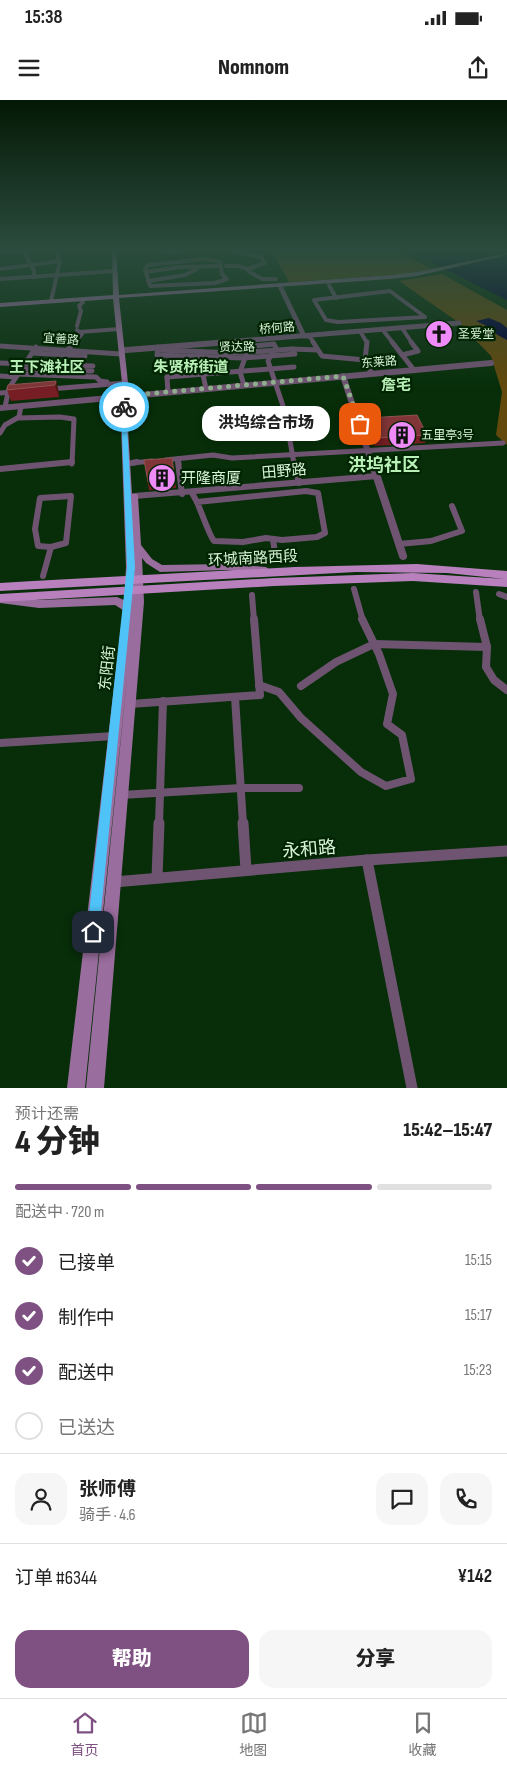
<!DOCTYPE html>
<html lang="zh">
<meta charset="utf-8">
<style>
:root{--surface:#fff;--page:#f6f6f6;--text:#222;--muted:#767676;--line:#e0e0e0;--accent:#7e5182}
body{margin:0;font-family:"Sofia Sans Condensed","Noto Sans SC",sans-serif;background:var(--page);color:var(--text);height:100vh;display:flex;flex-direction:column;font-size:19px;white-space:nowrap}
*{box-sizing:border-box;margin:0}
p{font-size:16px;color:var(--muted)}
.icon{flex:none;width:28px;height:28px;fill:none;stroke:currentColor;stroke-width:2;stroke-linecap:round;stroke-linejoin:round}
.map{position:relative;height:988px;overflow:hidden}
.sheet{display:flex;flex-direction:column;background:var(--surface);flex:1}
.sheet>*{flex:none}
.pin{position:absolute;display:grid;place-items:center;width:42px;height:42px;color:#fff;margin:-21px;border-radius:10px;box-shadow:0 2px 8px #0006}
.courier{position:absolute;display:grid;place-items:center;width:50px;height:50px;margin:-25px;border:4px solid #4fc3f7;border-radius:50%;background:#fff;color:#222;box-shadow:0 1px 6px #0007}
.bubble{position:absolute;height:35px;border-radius:15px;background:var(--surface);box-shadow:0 2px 8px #0003;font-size:16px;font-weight:800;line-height:35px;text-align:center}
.summary em{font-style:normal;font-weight:800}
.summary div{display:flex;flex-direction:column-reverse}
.summary{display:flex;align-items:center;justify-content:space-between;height:85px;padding:0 15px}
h1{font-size:32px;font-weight:800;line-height:38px}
.bar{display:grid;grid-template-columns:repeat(4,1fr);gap:8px 5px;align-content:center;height:60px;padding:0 15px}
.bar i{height:6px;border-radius:4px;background:var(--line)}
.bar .selected{background:var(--accent)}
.bar p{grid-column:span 4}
.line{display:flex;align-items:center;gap:12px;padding:0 15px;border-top:1px solid var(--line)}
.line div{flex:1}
.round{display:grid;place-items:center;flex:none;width:52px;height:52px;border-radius:15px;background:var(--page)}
ol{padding:0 15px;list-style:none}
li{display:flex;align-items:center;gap:15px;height:55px}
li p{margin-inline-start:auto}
li .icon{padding:5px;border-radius:50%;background:var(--accent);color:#fff;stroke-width:4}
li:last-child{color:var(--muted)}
li i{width:28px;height:28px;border:2px solid var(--line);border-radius:50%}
.button{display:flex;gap:10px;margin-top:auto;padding:10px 15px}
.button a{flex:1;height:58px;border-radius:15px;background:var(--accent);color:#fff;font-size:20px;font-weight:800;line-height:58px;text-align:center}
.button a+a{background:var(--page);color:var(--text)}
.status{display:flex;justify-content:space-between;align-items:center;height:35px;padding:0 25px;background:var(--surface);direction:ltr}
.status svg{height:14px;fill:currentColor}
header{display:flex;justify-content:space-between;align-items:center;height:65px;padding:0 15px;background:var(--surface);font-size:22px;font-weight:800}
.tab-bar{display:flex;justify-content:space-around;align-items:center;height:70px;border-top:1px solid var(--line);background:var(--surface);font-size:14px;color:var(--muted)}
.tab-bar a{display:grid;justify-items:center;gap:2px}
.tab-bar .selected{color:var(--accent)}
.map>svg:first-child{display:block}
</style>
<div class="status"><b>15:38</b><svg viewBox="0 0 49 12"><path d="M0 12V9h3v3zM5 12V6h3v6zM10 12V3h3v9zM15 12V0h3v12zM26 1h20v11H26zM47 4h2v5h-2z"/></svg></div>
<header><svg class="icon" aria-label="menu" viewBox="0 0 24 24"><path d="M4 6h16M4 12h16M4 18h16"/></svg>Nomnom<svg class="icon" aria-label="share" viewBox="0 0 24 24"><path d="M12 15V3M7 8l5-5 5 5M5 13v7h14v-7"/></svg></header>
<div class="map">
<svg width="507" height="988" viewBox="0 0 507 988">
<rect width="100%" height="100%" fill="#072e09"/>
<g fill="#63490b">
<polygon points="271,149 393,149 432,169 405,174 289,182"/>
<polygon points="442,174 507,210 507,345 496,335 502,292 491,256 458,222 399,181"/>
</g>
<g fill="#000137">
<polygon points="404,149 496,149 507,154 507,200"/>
<polygon points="489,218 501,223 507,228 507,240 496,234 493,229 476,221"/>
</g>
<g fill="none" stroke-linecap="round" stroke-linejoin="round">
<g stroke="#6f5472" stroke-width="4">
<polyline points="153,149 170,153 186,149"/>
<polyline points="230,149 230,151 261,157 265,163 248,169 248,171 262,179 276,179"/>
<polyline points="24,151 34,171 34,177"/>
<polyline points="0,152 36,149"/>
<polygon points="206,159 220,162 222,174 227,179 215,183 150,186 145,169 148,165"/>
<polyline points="226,166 238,166 248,169"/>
<polyline points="0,169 60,161"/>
<polyline points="146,172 180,167 221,166"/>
<polyline points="0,179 115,171"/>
<polyline points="148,181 185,175 197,169"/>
<polyline points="329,185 336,198"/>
<polygon points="390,191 425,217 338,222 326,220 314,200"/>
<polyline points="51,201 60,161 55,149"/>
<polyline points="77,226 81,211 79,206 83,202"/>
<polyline points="402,228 412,243"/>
<polyline points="382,229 393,243"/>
<polyline points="360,231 367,243"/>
<polyline points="79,232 119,229"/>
<polyline points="304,236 310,237 314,243"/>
<polyline points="74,243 82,234 77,230"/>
</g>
<g stroke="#6f5472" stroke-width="5">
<polyline points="313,242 322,256 365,260"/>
<polyline points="367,242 365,260 372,274"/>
<polyline points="392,242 414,270"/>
<polyline points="0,246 121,254"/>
<polyline points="158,247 157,255 243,258 295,254 292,249 318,250"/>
<polyline points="68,249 75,242"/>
<polyline points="222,249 274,244 277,250"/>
<polyline points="157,250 239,253 292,249"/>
<polyline points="273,251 268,261 285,312 294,364"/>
<polyline points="202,252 201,265 206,289"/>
<polyline points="32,253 85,256"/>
<polyline points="402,255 418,251 411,242"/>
<polyline points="0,263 93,266"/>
<polyline points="21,269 92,271"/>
<polyline points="17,274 96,277 100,281 107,282"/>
<polyline points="0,276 16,277"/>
<polyline points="167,277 294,267"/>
<polyline points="244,285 240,272 246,255"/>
<polyline points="50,289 125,283"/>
<polyline points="168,292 167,277 177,256"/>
<polyline points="0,293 17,292"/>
<polyline points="5,307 9,288 36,247"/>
<polyline points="17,318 60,317 74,319 72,364"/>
<polyline points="0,333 5,325 19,317 21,306"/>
<polyline points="178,359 179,364"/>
<polyline points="165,360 213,355 232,358 503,343"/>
<polyline points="132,363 152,361"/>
</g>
<g stroke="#6f5472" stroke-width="6">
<polyline points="178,362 182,394"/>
<polyline points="294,362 299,383"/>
<polyline points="132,363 137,362"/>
<polyline points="0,369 72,362"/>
<path d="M 306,391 L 318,393 L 325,433 L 317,437 L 282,440 L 266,438 L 243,442 L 214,441 C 210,437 201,411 197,402 Z"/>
<polyline points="192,393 197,402"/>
<polygon points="71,396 66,443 51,447 38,446 35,429 40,398"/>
<polyline points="134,396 377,376"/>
<polyline points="273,439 276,461"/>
<polyline points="399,444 431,441 462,431 452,406"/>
<polyline points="43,476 51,447"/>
<polyline points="354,489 363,521"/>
<polyline points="476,492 480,521"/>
<polyline points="499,494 507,497"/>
<polyline points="252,495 254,521"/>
</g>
<g stroke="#6f5472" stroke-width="8">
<polyline points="480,519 487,547 486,567 494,580 507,590"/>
<polyline points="259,585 279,592 301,618 361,672 386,686 411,679 402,635 387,624 393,594 379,554 362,519"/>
<polyline points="301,586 336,562 374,544 487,547"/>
<polyline points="235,597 243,724"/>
<polyline points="130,604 260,595 254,519"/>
<polyline points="0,643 114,636"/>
<polyline points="121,695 241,688 299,688"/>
<polyline points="159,724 163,601"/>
</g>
<g stroke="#6f5472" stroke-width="11">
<polyline points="243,723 246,770"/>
<polyline points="367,760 412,988"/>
<polyline points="157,778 159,723"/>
<polyline points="114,782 367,760 507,751"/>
</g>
<g stroke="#6f5472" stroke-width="5">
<polyline points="281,188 304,236"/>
<polyline points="214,243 459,223"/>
</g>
<g stroke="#6f5472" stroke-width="6">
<polyline points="126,250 229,242"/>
<polyline points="343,276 372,364"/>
<polyline points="0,308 491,263"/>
</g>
<polyline stroke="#6f5472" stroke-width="8" points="372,362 403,456"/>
<polygon fill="#996d9d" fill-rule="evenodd" points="112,149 116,149 119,195 390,175 417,172 507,153 507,155 417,176 390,179 119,198 128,283 126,296 132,394 137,394 138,396 141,445 152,459 162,465 227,464 266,467 271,471 266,475 227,470 160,472 146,463 142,458 144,502 104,988 86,988 128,568 85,988 67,988 123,510 115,505 39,508 0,503 0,495 39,500 117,497 124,500 126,467 120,296 122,283 113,199 0,207 0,203 113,195"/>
<polygon fill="#b980be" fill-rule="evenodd" points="417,464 507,471 507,487 413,481 274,486 0,502 0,494 274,478 413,473 505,479 447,473 356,472 0,491 0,483 33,481 295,467"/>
</g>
<g fill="#761e23">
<polygon points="56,281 59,293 59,297 11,301 7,290"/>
<polygon points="367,318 427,335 425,343 375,346 365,326"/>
<polygon points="172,358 176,388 149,390 144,360"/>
</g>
<polygon fill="#451b11" points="56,281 59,293 59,297 55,285"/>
<g fill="#813537" stroke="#8e5350">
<polygon points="56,281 55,285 7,290 8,285"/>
<polygon points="417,315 427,335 376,338 367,318"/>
<polygon points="172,358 175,380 148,382 144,360"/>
</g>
<linearGradient id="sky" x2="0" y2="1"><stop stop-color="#041905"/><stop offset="0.52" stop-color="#2b4c3e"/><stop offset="1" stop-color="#2b4c3e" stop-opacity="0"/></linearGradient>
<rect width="507" height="288" fill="url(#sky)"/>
<polygon fill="#4fc3f7" points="124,305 126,307 135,467 99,832 97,836 93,838 89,836 87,832 127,467 121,307"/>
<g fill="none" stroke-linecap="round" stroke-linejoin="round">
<polyline stroke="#8fae8e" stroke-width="5" stroke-dasharray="0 9" points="124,307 123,296 343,276 360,324"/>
</g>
<defs>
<g id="church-disc" transform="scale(1.4375)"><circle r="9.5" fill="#ee8bf8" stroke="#002401"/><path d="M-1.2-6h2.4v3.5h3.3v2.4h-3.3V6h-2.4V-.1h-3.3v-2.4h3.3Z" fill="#111"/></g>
<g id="building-disc" transform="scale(1.4375)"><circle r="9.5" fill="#ee8bf8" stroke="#002401"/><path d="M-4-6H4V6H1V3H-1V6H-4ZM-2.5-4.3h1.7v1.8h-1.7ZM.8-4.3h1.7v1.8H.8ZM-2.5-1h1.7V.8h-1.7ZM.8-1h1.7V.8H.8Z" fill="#111"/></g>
</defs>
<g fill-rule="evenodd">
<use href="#church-disc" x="439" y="234"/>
<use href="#building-disc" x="402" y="335"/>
<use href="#building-disc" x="162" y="378"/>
</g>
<g text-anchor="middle" stroke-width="4.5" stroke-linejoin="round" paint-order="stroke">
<g font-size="12" fill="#d8f3d6" stroke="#002401">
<text transform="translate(277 228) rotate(-5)" y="4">桥何路</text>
<text transform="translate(61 239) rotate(4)" y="4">宜善路</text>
<text transform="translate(237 247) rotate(-1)" y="4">贤达路</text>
<text transform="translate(379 262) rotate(-5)" y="4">东莱路</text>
</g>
<g font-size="12" fill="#d8f3d6" stroke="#002401" text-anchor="start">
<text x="458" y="238">圣爱堂</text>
<text x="421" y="339">五里亭3号</text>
</g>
<g font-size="15" font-weight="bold" fill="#b9f0b7" stroke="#002401">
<text x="47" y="272">王下滩社区</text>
<text x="191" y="272">朱贤桥街道</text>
<text x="396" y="290">詹宅</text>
</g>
<g font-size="15" fill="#d8f3d6" stroke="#002401">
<text transform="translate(284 371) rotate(-5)" y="5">田野路</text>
<text transform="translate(253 458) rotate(-3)" y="5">环城南路西段</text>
<text transform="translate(107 568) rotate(-84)" y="5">东阳街</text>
</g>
<g font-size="15" fill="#d8f3d6" stroke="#002401" text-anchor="start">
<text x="181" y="383">开隆商厦</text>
</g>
<g font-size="18" font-weight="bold" fill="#b9f0b7" stroke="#002401">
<text x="384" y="371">洪坞社区</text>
</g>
<g font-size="18" fill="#d8f3d6" stroke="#002401">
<text transform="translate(309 749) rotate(-5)" y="6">永和路</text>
</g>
</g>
</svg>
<div class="pin" style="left:360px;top:324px;background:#ea580c"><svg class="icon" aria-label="bag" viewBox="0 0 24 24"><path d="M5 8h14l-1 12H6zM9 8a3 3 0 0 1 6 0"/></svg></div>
<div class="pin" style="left:93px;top:832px;background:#1f2937"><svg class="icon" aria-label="home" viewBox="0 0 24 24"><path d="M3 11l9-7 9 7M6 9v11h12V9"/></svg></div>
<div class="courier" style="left:124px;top:307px"><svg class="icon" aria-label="bike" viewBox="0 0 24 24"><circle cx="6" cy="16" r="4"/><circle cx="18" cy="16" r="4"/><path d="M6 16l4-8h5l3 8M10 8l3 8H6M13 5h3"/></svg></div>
<div class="bubble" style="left:202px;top:306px;width:128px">洪坞综合市场</div>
</div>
<section class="sheet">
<div class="summary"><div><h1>4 分钟</h1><p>预计还需</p></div><em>15:42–15:47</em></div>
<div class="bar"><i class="selected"></i><i class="selected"></i><i class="selected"></i><i></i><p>配送中 · 720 m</p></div>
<ol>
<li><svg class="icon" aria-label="check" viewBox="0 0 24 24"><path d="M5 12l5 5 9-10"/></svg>已接单<p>15:15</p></li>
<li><svg class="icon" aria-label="check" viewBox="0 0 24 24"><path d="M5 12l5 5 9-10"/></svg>制作中<p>15:17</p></li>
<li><svg class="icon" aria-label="check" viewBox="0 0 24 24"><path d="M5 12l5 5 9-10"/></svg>配送中<p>15:23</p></li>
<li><i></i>已送达</li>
</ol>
<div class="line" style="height:90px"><a class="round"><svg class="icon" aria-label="person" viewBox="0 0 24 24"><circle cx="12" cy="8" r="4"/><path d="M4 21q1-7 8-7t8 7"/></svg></a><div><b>张师傅</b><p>骑手 · 4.6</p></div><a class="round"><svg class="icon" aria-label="chat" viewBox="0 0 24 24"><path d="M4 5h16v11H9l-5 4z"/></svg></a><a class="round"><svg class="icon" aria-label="phone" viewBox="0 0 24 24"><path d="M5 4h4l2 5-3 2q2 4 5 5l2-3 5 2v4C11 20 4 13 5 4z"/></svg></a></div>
<div class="line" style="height:65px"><div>订单 #6344</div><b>¥142</b></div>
<div class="button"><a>帮助</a><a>分享</a></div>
</section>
<nav class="tab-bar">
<a class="selected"><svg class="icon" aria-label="home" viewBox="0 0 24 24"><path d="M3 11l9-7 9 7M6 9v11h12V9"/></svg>首页</a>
<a><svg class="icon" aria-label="map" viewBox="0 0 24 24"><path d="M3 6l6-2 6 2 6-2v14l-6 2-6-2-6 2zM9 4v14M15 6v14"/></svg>地图</a>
<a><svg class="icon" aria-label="saved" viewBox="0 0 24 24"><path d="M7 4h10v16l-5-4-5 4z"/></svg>收藏</a>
</nav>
